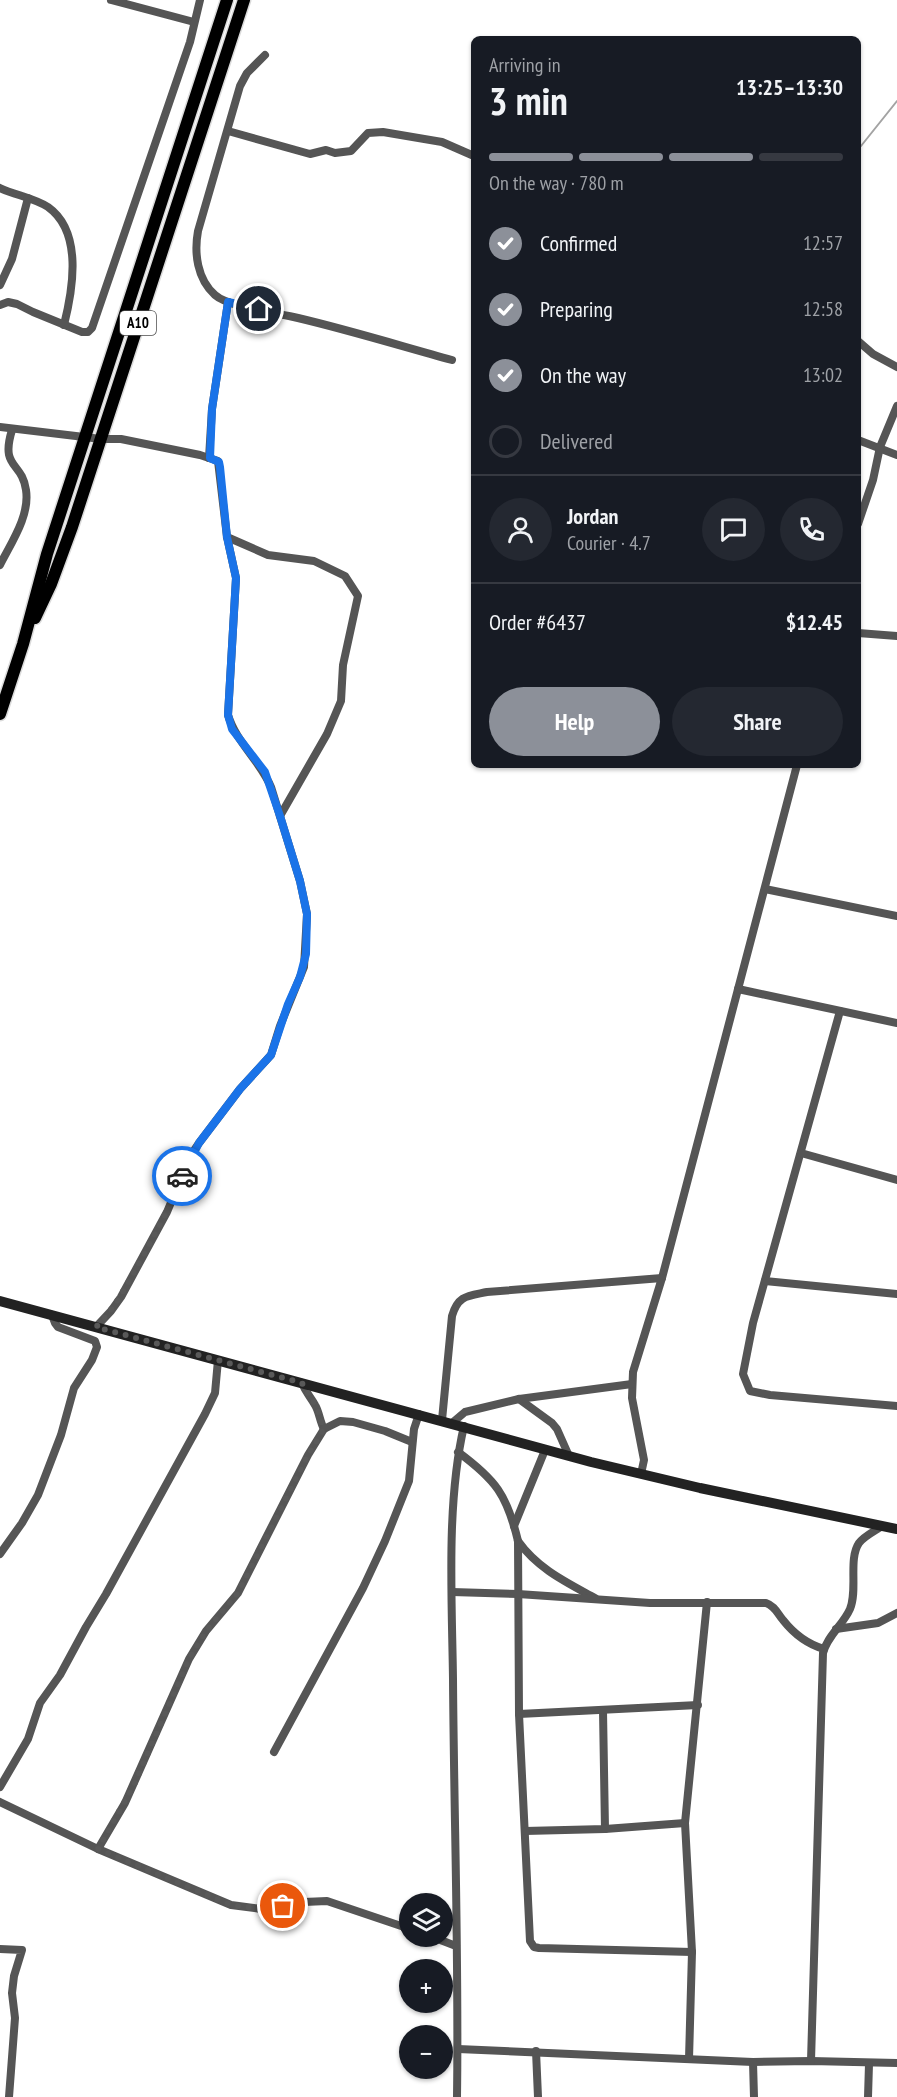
<!DOCTYPE html>
<meta charset="utf-8">
<style>
:root{--surface:#171b24;--page:#242831;--text:#f1f3f6;--muted:#9ea1a6;--line:#363941;--accent:#8c9099}
body{margin:0;font-family:"PT Sans Narrow",sans-serif;background:var(--page);color:var(--text);height:100vh;display:flex;flex-direction:column;font-size:22px;white-space:nowrap}
*{box-sizing:border-box;margin:0}
p{font-size:20px;color:var(--muted)}
.icon{flex:none;width:33px;height:33px;fill:none;stroke:currentColor;stroke-width:2;stroke-linecap:round;stroke-linejoin:round}
.map{position:relative;flex:1;overflow:hidden}
.sheet{position:absolute;left:471px;top:36px;width:390px;height:732px;display:flex;flex-direction:column;background:var(--surface);border-radius:9px;box-shadow:0 2px 4px #0004}
.sheet>*{flex:none}
.buttons{position:absolute;left:399px;top:1893px;display:grid;gap:12px}
.buttons a{display:grid;place-items:center;width:54px;height:54px;border-radius:50%;background:var(--surface);box-shadow:0 2px 4px #0004;font-size:30px}
.pin{position:absolute;display:grid;place-items:center;width:51px;height:51px;color:#fff;margin:-26px;border:3px solid #fff;border-radius:50%;box-shadow:0 2px 6px #0007}
.courier{position:absolute;display:grid;place-items:center;width:60px;height:60px;margin:-30px;border:4px solid #1a73e8;border-radius:50%;background:#fff;color:#222;box-shadow:0 2px 8px #0007}
.head em{font-style:normal;font-weight:700}
.head div{display:flex;flex-direction:column-reverse}
.head{display:flex;align-items:center;justify-content:space-between;height:102px;padding:0 18px}
h1{font-size:39px;font-weight:700;line-height:45px}
.bar{display:grid;grid-template-columns:repeat(4,1fr);gap:9px 6px;align-content:center;height:72px;padding:0 18px}
.bar i{height:8px;border-radius:4px;background:var(--line)}
.bar .current{background:var(--accent)}
.bar p{grid-column:span 4}
.line{display:flex;align-items:center;gap:15px;padding:0 18px;border-top:2px solid var(--line)}
.line div{flex:1}
.round{display:grid;place-items:center;flex:none;width:63px;height:63px;border-radius:32px;background:var(--page)}
ol{padding:0 18px;list-style:none}
li{display:flex;align-items:center;gap:18px;height:66px}
li p{margin-inline-start:auto}
li .icon{padding:6px;border-radius:50%;background:var(--accent);color:#fff;stroke-width:4}
li:last-child{color:var(--muted)}
li i{width:33px;height:33px;border:3px solid var(--line);border-radius:50%}
.primary-button{display:flex;gap:12px;margin-top:auto;padding:12px 18px}
.primary-button a{flex:1;height:69px;border-radius:36px;background:var(--accent);color:#fff;font-size:24px;font-weight:700;line-height:69px;text-align:center}
.primary-button a+a{background:var(--page);color:var(--text)}
.map>svg:first-child{display:block}
</style>
<div class="map">
<svg width="897" height="2097" viewBox="0 0 897 2097">
<rect width="100%" height="100%" fill="#fff"/>
<g fill="none" stroke-linecap="round" stroke-linejoin="round">
<polyline stroke="#a3a3a3" stroke-width="2" points="858,148 861,146 897,101"/>
<g stroke="#dbdbdb" stroke-width="15">
<g id="primary">
<polyline points="35,618 51,584 72,527 244,0"/>
<polyline points="0,714 23,644 47,554 227,0"/>
</g>
</g>
<g stroke="#555" stroke-width="8">
<polyline points="111,0 194,22"/>
<path d="M 265,55 L 247,73 L 240,86 L 198,231 C 194,253 197,279 215,295 C 228,307 278,313 298,318 C 349,330 401,346 452,360"/>
<polyline points="228,131 310,154 326,150 335,153 351,151 368,133 383,132 442,142 474,156"/>
<path d="M 0,188 C 15,195 34,198 48,207 C 83,232 73,289 64,325"/>
<polyline points="0,285 12,259 28,198"/>
<polyline points="0,305 8,302 17,304 33,312 82,332 88,332 92,328 190,42 200,0"/>
<polyline points="858,341 873,354 897,367"/>
<path d="M 0,427 L 101,439 L 121,439 L 200,455 L 218,461 L 227,537 L 236,578 L 228,715 C 236,742 260,761 271,787 L 300,881 L 307,914 L 304,967 L 280,1026 L 271,1055 L 240,1089 L 199,1143 L 191,1155 L 167,1212 L 121,1297 L 111,1311 L 96,1327"/>
<polyline points="858,440 897,455"/>
<polyline points="209,458 212,409 228,302"/>
<polyline points="858,524 873,480 880,447 897,406"/>
<polyline points="227,537 268,555 314,561 345,576 358,596 343,665 341,701 327,734 280,816"/>
<path d="M 0,565 C 11,543 30,516 26,490 C 22,461 0,469 12,430"/>
<polyline points="858,633 897,636"/>
<polyline points="765,889 897,916"/>
<polyline points="738,989 897,1023"/>
<polyline points="840,1011 753,1323 743,1374 750,1391 770,1395 897,1406"/>
<polyline points="801,1153 897,1180"/>
<polyline points="662,1278 797,765"/>
<polyline points="765,1281 897,1294"/>
<path d="M 302,1383 C 306,1393 310,1396 315,1405 C 319,1411 320,1422 324,1429"/>
<polyline points="519,1399 552,1423 557,1429 569,1456"/>
<path d="M 442,1420 L 452,1316 C 458,1295 468,1296 487,1292 L 662,1278 L 633,1372 L 632,1398 L 644,1460 L 641,1474"/>
<polyline points="452,1423 465,1412 519,1399 632,1384"/>
<path d="M 458,1452 C 496,1480 507,1495 518,1541 L 519,1714 L 530,1941 L 534,1947 L 539,1948 L 692,1952"/>
<polyline points="514,1526 545,1450"/>
<path d="M 518,1541 C 538,1569 566,1582 595,1598"/>
<polyline points="0,1554 22,1523 38,1495 61,1435 74,1388 92,1360 97,1347 95,1341 58,1327 55,1323 52,1315"/>
<path d="M 452,1592 L 518,1594 L 650,1603 L 766,1603 C 775,1606 777,1613 783,1620 C 794,1634 807,1644 824,1649"/>
<polyline points="836,1629 878,1623 897,1613"/>
<polyline points="603,1711 605,1829"/>
<polyline points="519,1714 698,1705"/>
<polyline points="274,1752 363,1588 385,1541 409,1481 414,1429 419,1414"/>
<polyline points="0,1787 28,1739 40,1703 60,1675 86,1627 106,1594 205,1414 215,1393 218,1360"/>
<polyline points="0,1802 98,1849 231,1905 261,1909 304,1902 327,1901 410,1929"/>
<polyline points="525,1831 605,1829 685,1823"/>
<polyline points="98,1849 125,1803 189,1659 206,1631 238,1593 308,1455 324,1429 340,1421 353,1422 385,1431 412,1442"/>
<polyline points="430,1936 456,1946"/>
<polyline points="0,1949 22,1950 14,1976 12,1993 15,2018 9,2097"/>
<polyline points="458,2049 753,2062 811,2061 897,2063"/>
<polyline points="536,2051 538,2097"/>
<polyline points="689,2059 692,1952 685,1823 707,1602"/>
<path d="M 811,2061 L 823,1653 C 827,1636 843,1625 850,1609 C 858,1590 848,1559 859,1543 C 864,1536 875,1531 882,1526"/>
<polyline points="753,2062 754,2097"/>
<path d="M 457,2097 C 459,1958 454,1819 453,1679 C 452,1599 446,1504 464,1426"/>
<polyline points="868,2097 869,2064"/>
</g>
<polyline stroke="#222" stroke-width="10" points="0,1301 591,1462 700,1488 897,1529"/>
<use href="#primary" stroke="#000" stroke-width="12"/>
</g>
<g fill="none" stroke-linecap="round" stroke-linejoin="round">
<path stroke="#595959" stroke-width="6" stroke-dasharray="0 10.8" d="M 182,1176 C 171,1205 157,1231 142,1258 C 127,1284 117,1306 96,1327 L 302,1383 C 306,1391 311,1397 315,1405 C 319,1411 320,1421 324,1429 L 308,1455 L 238,1593 L 206,1631 L 189,1659 L 133,1787 L 98,1849 L 231,1905 L 261,1909 L 283,1906"/>
<polyline stroke="#1a73e8" stroke-width="8" points="182,1176 199,1143 240,1089 271,1055 288,1004 300,977 306,954 307,914 300,881 280,816 265,772 232,729 228,715 236,578 227,537 220,467 219,462 210,458 212,409 228,302 259,309"/>
</g>
<g text-anchor="middle" stroke-width="4.5" stroke-linejoin="round" paint-order="stroke">
<rect fill="#fff" stroke="#4c4c4c" stroke-width="1.5" x="120" y="311" width="36" height="24" rx="4.5"/>
<g font-size="15" font-weight="bold" fill="#000">
<text x="138" y="328">A10</text>
</g>
</g>
</svg>
<div class="buttons">
<a><svg class="icon" aria-label="layers" viewBox="0 0 24 24"><path d="M12 4l9 5-9 5-9-5zM3 14l9 5 9-5"/></svg></a>
<a>+</a>
<a>−</a>
</div>
<div class="pin" style="left:283px;top:1906px;background:#ea580c"><svg class="icon" aria-label="bag" viewBox="0 0 24 24"><path d="M5 8h14l-1 12H6zM9 8a3 3 0 0 1 6 0"/></svg></div>
<div class="pin" style="left:259px;top:309px;background:#1f2937"><svg class="icon" aria-label="home" viewBox="0 0 24 24"><path d="M3 11l9-7 9 7M6 9v11h12V9"/></svg></div>
<div class="courier" style="left:182px;top:1176px"><svg class="icon" aria-label="car" viewBox="0 0 24 24"><path d="M5 17H2v-5l4-1 3-4h7l3 4 3 1v5h-3M9 17h6M6 11h13"/><circle cx="7" cy="17" r="2"/><circle cx="17" cy="17" r="2"/></svg></div>
<section class="sheet">
<div class="head"><div><h1>3 min</h1><p>Arriving in</p></div><em>13:25–13:30</em></div>
<div class="bar"><i class="current"></i><i class="current"></i><i class="current"></i><i></i><p>On the way · 780 m</p></div>
<ol>
<li><svg class="icon" aria-label="check" viewBox="0 0 24 24"><path d="M5 12l5 5 9-10"/></svg>Confirmed<p>12:57</p></li>
<li><svg class="icon" aria-label="check" viewBox="0 0 24 24"><path d="M5 12l5 5 9-10"/></svg>Preparing<p>12:58</p></li>
<li><svg class="icon" aria-label="check" viewBox="0 0 24 24"><path d="M5 12l5 5 9-10"/></svg>On the way<p>13:02</p></li>
<li><i></i>Delivered</li>
</ol>
<div class="line" style="height:108px"><a class="round"><svg class="icon" aria-label="person" viewBox="0 0 24 24"><circle cx="12" cy="8" r="4"/><path d="M4 21q1-7 8-7t8 7"/></svg></a><div><b>Jordan</b><p>Courier · 4.7</p></div><a class="round"><svg class="icon" aria-label="chat" viewBox="0 0 24 24"><path d="M4 5h16v11H9l-5 4z"/></svg></a><a class="round"><svg class="icon" aria-label="phone" viewBox="0 0 24 24"><path d="M5 4h4l2 5-3 2q2 4 5 5l2-3 5 2v4C11 20 4 13 5 4z"/></svg></a></div>
<div class="line" style="height:78px"><div>Order #6437</div><b>$12.45</b></div>
<div class="primary-button"><a>Help</a><a>Share</a></div>
</section>
</div>
